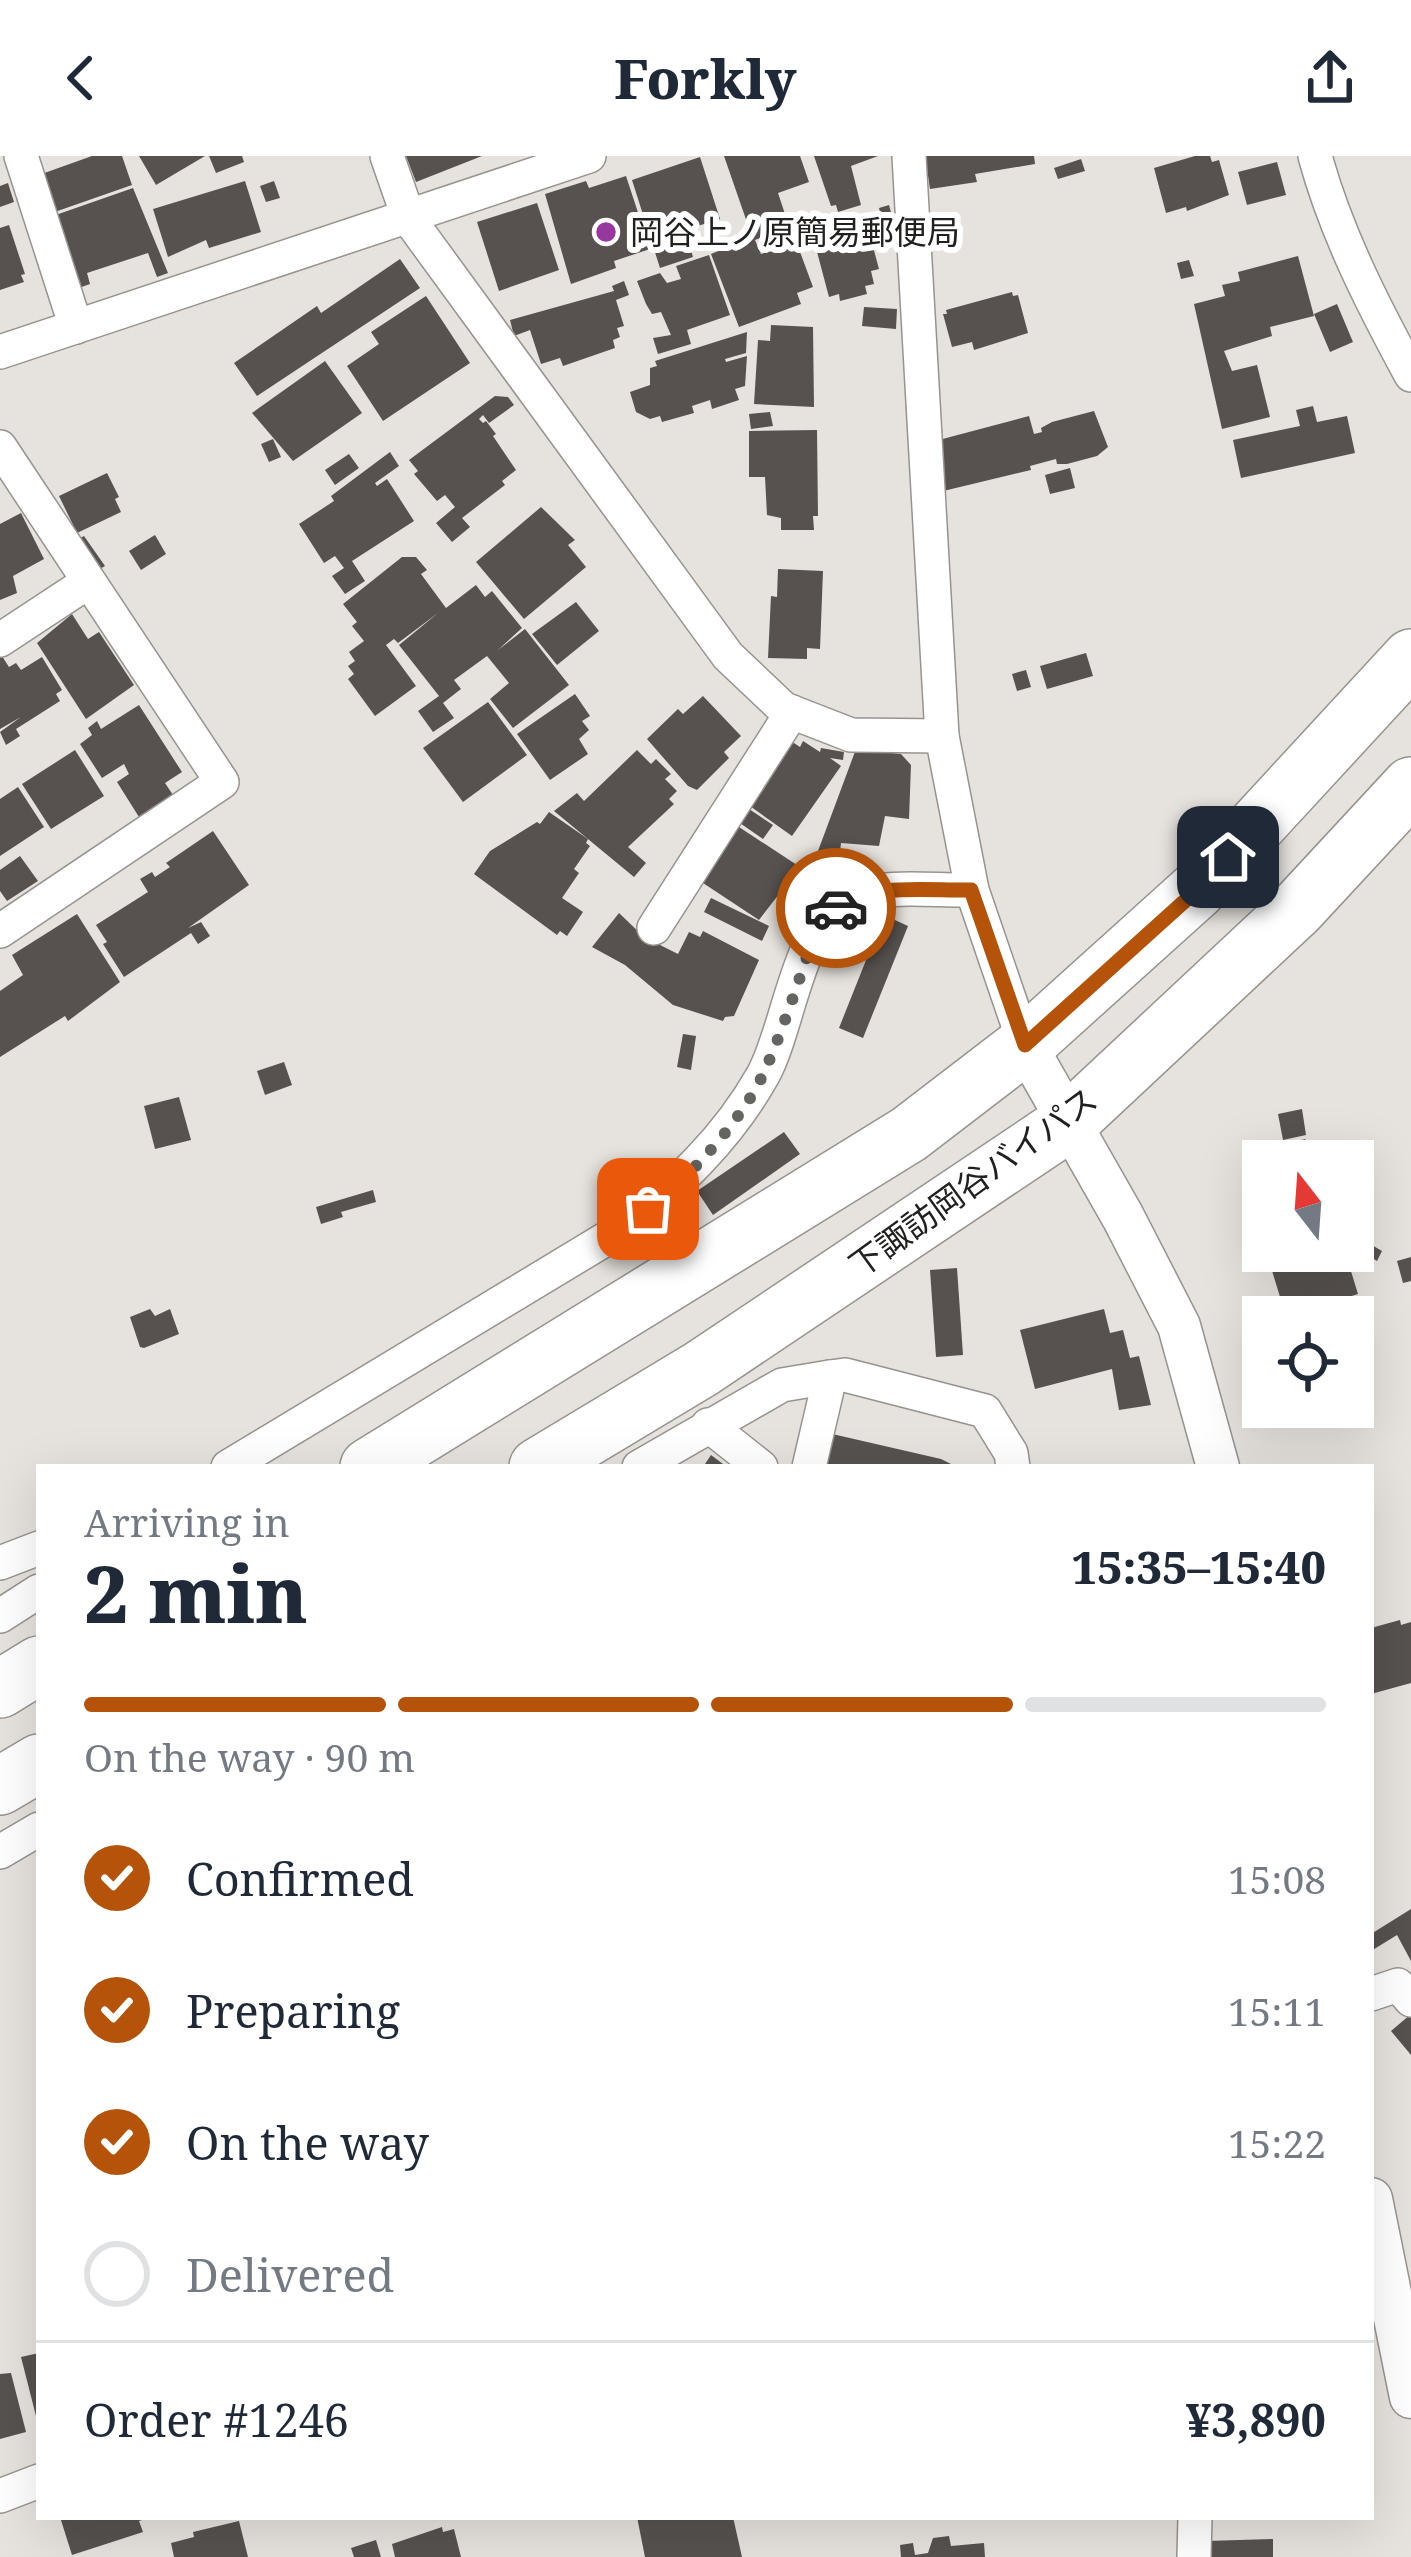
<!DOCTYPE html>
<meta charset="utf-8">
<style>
:root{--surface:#fff;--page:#f2f2f3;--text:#1f2937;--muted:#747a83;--line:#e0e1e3;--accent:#b45309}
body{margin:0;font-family:"Noto Serif","Noto Sans JP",serif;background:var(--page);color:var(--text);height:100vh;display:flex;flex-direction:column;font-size:45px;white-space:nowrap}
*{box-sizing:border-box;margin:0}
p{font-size:39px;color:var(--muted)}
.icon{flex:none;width:66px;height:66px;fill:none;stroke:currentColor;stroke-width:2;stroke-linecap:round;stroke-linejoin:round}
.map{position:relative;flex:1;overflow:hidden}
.panel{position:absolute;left:36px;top:1308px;width:1338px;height:1056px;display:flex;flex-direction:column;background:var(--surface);border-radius:0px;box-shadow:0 12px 48px #0002}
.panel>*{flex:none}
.needle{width:78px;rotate:343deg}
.controls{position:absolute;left:1242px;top:984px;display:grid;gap:24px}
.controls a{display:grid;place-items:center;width:132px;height:132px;border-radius:0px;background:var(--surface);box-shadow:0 12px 48px #0002;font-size:60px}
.pin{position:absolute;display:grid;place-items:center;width:102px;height:102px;color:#fff;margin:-51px;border-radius:24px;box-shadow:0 6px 18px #0006}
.courier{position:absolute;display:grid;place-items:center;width:120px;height:120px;margin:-60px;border:9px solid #b45309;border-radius:50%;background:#fff;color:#222;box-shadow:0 3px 15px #0007}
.head em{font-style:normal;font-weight:800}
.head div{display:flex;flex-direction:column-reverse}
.head{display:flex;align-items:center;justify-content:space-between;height:204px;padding:0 48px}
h1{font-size:78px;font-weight:800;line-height:90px}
.bar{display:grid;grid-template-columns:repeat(4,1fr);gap:18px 12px;align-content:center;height:144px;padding:0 48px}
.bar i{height:15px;border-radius:9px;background:var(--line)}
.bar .on{background:var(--accent)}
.bar p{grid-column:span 4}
.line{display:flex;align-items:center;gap:30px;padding:0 48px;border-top:3px solid var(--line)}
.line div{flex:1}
ol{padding:0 48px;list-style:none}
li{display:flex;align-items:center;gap:36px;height:132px}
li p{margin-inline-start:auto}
li .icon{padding:12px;border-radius:50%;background:var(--accent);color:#fff;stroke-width:4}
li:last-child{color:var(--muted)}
li i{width:66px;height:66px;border:6px solid var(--line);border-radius:50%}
header{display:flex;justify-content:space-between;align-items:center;height:156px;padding:0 48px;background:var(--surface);font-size:54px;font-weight:800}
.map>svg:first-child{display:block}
</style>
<header><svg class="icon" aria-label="back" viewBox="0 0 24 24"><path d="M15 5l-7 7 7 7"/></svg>Forkly<svg class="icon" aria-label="share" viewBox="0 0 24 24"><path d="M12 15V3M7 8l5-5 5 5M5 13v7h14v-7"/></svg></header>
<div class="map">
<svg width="1411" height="2401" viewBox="0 0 1411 2401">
<rect width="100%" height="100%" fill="#e6e2dd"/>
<g fill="#57524f">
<polygon points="92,0 122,0 132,29 49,58 36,20"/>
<polygon points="139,0 205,0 156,29"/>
<polygon points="209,0 242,0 244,6 216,17"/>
<polygon points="406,0 482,0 416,26"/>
<polygon points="724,0 800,0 809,26 778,37 785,58 771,63 776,76 755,84 761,98 796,85 813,131 797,137 801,148 739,171 711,98 738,87 736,80 750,75"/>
<polygon points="814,0 878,0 851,10 861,49 838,56 836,49 831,50"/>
<polygon points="925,0 1034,0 1035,8 975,18 977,26 930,33"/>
<polygon points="1195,0 1210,0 1212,6 1219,4 1229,39 1187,55 1186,51 1166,57 1154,12"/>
<polygon points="700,1 720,63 685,74 693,101 660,112 632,24"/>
<polygon points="1081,3 1085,15 1058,23 1054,12"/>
<polygon points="1277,6 1286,39 1247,49 1238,16"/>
<polygon points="626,20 650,93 614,105 616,112 571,128 545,38 586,25 589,32"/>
<polygon points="245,25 261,76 209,92 206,84 168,101 153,53"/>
<polygon points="274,25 280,42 266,46 260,30"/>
<polygon points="8,27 14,46 0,51 0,30"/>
<polygon points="133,32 168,117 157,121 148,97 87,117 90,128 76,133 50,61"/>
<polygon points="537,47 559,114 499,135 477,66"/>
<polygon points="889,49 892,60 885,61 890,82 874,86 869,63 881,60 879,52"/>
<polygon points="838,62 840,69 857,64 861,78 869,76 879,113 871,115 874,128 865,130 867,138 840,145 839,138 829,141 812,77 821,75 819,67"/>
<polygon points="9,69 25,118 21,119 24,126 0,134 0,72"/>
<polygon points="709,99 730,159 687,174 691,188 658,198 653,182 671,179 661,156 652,158 646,148 637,125 660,117 667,127 681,123 676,110"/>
<polygon points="1298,100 1314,160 1270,171 1272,180 1224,195 1232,215 1257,209 1270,261 1222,273 1194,148 1225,140 1222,129 1240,125 1238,116"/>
<polygon points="400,103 420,132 257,240 234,207 317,150 321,157"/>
<polygon points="1189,104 1194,120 1181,123 1177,107"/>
<polygon points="624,125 629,139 616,144 624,170 617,172 620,181 613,184 615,192 563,210 560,202 541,208 530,174 514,180 510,164 614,135 612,130"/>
<polygon points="1012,136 1013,140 1018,139 1028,177 974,194 972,186 952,191 943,158 947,158 946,154"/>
<polygon points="426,140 470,207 383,265 347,210 379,188 371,176"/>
<polygon points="1337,148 1353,186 1330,196 1314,158"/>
<polygon points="864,151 897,153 896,173 862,170"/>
<polygon points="771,169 813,171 814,251 754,248 758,184 770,185"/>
<polygon points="747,176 746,197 725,203 726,206 747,200 745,230 735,233 739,244 712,253 710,244 692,250 694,257 662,266 660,260 650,263 636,256 630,236 650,229 650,212 657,210 655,205"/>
<polygon points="325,205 362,257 293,305 252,257"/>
<polygon points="495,240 508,241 514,249 489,267 483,259 479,263 483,267 486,265 496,278 493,280 516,314 502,325 505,329 462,362 470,371 452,386 436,367 455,351 445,339 437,345 414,318 418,315 409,304"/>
<polygon points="1313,250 1317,266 1347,260 1355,297 1241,322 1233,284 1300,270 1296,254"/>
<polygon points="1094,255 1108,291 1097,300 1067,308 1057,308 1056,303 1030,310 1031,314 935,337 935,285 1029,260 1034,278 1042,276 1041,272 1052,266"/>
<polygon points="770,256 773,270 751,273 749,258"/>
<polygon points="817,274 818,360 813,360 814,374 781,374 781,362 767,359 765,321 749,321 749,275"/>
<polygon points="273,283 281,301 269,306 261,288"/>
<polygon points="390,296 399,310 375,327 377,330 387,323 414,365 352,405 365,425 345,438 332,420 344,412 335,400 324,407 299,368 334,345 331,340"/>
<polygon points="349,298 359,312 335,329 325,314"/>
<polygon points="1070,312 1075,332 1050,338 1045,319"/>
<polygon points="107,317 119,341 115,343 121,356 77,377 59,340"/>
<polygon points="541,351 575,384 568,389 586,411 524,463 476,406"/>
<polygon points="21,357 44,403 13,420 17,437 0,444 0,368"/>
<polygon points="155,379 166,398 141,414 129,395"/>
<polygon points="84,380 105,410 98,414 77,384"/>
<polygon points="402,401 416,401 427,414 421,418 446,452 476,429 485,441 492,435 522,472 498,494 525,473 569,529 513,572 490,543 509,527 487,500 454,524 461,533 443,547 454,562 433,576 418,555 439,540 399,489 438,457 398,487 394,483 386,489 416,530 375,560 348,523 354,518 348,510 355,505 349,496 364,485 352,470 357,466 343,448"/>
<polygon points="778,413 823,415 820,493 807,492 807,503 768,502 771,440 777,441"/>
<polygon points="576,446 599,475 557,509 532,478"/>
<polygon points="72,458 88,483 99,476 134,529 86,563 37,487"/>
<polygon points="0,497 9,511 16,507 21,514 42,501 62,534 56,538 60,545 16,573 20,580 6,589 0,576 21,561 0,573"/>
<polygon points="1086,497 1093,520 1047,533 1040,510"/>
<polygon points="1026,514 1031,531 1017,535 1012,518"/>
<polygon points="575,538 590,560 582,565 589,574 579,583 588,598 550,624 517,578"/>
<polygon points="703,540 741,580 724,596 729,602 697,634 688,630 647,583 678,553 683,558"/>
<polygon points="488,546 527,599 463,646 423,592"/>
<polygon points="139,549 182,616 165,627 173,639 139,661 117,626 129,618 124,608 102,622 80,588 92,579 88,572 97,565 101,573"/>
<polygon points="803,585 820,596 821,592 844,596 843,604 830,602 841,610 792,680 747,648 787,590 794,587 800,591"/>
<polygon points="856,593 901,598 911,609 909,663 885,660 879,690 841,687 840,696 818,695"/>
<polygon points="75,594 104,640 51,673 22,628"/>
<polygon points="637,594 651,608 656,603 671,618 665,623 677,635 669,643 674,648 628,691 646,707 634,721 554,655 577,637 584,645"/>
<polygon points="18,631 44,671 0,700 0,643"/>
<polygon points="746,651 773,669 763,683 737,665"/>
<polygon points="549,656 588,683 586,687 590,690 574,713 579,717 562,742 583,756 567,780 560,775 557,779 474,718 490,695 537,666 540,668"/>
<polygon points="739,671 800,711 759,764 703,727"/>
<polygon points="213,675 249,729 188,772 201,766 210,780 198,788 191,777 124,821 103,788 107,786 96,769 148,736 140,723 152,716 155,721 170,711 166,707"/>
<polygon points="20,700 38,725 7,745 0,735 0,714"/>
<polygon points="711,742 769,770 762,785 704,756"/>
<polygon points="619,757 644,781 678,798 689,776 700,781 703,775 759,804 734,860 725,861 723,865 673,849 625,809 592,791"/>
<polygon points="77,758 120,826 68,865 65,860 0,901 0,835 23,819 12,799"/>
<polygon points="884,759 908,770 863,882 839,872"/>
<polygon points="683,878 696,880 691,914 677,911"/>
<polygon points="284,906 292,929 265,939 257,915"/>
<polygon points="179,941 191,984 155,993 144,950"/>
<polygon points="1302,953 1306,979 1283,984 1278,958"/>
<polygon points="784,976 800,998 713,1059 697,1035"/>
<polygon points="1305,983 1312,1005 1289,1005 1284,990"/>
<polygon points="373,1034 376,1046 341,1056 343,1061 321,1068 316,1051"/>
<polygon points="1358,1045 1370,1088 1382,1095 1377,1105 1363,1096 1322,1104 1325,1115 1350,1112 1358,1138 1307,1154 1304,1145 1284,1154 1266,1095 1353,1095 1353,1047"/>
<polygon points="1411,1101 1411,1125 1403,1127 1397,1105"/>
<polygon points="957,1112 963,1199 936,1201 930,1114"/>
<polygon points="150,1153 155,1160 170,1153 179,1178 144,1192 140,1191 130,1161"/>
<polygon points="1104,1153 1110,1177 1123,1174 1130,1202 1139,1200 1151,1249 1119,1254 1112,1213 1035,1233 1020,1174"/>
<polygon points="828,1277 941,1303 957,1311 818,1311"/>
<polygon points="711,1299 727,1311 703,1311"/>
<polygon points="1400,1464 1401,1469 1411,1466 1411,1527 1371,1538 1371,1472"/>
<polygon points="1411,1753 1411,1805 1397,1779 1371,1795 1371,1778"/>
<polygon points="1411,1858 1411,1899 1391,1875"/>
<polygon points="39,2197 39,2263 37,2264 21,2201"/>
<polygon points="11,2217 26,2276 0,2283 0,2218"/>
<polygon points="60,2361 148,2361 148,2362 139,2365 143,2376 72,2399"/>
<polygon points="637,2361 733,2361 742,2401 645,2401"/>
<polygon points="239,2365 248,2401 174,2401 171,2387 194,2381 193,2376"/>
<polygon points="442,2371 443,2376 454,2373 461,2401 395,2401 392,2388"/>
<polygon points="949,2380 951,2390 984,2387 985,2401 901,2401 900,2389 913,2387 915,2399 928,2397 933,2382"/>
<polygon points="1273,2383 1273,2401 1206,2401 1206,2385"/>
<polygon points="376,2384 381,2401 354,2401 351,2392"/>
</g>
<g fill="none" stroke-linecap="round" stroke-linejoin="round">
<g stroke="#97938f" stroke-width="36">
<g id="minor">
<polyline points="21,0 76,171"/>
<polyline points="387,0 409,63 728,500 784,553 851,579 942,580"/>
<polyline points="909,0 942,580 972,734 1025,889"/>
<path d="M 1315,0 C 1336,77 1373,149 1411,219"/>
<polyline points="0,196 589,0"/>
<polyline points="0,291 222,626 0,775"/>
<polyline points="0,484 88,426"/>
<polyline points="654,772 792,556"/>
<polyline points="708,1269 761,1311"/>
<path d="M 228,1311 L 619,1075 C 676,1031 727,983 763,919 C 789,873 799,761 851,741 C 886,728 935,735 972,734"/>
<polyline points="639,1311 782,1229 830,1221 845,1219 985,1255 1011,1297 1013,1311"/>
<polyline points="809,1311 830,1221"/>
<polyline points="0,1407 39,1392"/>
<polyline points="0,1460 39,1435"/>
<polyline points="0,1696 39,1673"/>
<polyline points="1371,1838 1398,1829 1411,1844"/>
<polyline points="0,2340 39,2325"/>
<polyline points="1194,2401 1195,2361"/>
</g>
</g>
<g stroke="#97938f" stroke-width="45">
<g id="tertiary">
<polyline points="1025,889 1123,1061 1179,1170 1218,1311"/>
<polyline points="1371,2043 1411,2241"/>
</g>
</g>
<g stroke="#97938f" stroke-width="60">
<g id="trunk">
<polyline points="369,1311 909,978 1025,889 1197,734 1411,502"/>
<polyline points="538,1311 701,1213 1068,967 1297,753 1411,630"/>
<polyline points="0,1533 39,1509"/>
<polyline points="0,1630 39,1607"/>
</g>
</g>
<use href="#minor" stroke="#fff" stroke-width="33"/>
<use href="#tertiary" stroke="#fff" stroke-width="42"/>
<use href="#trunk" stroke="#fff" stroke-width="57"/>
</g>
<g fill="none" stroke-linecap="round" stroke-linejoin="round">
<path stroke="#666461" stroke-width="12" stroke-dasharray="0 21.6" d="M 648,1053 C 691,1020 744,963 766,912 C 787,864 802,813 820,764 L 836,752"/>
<path stroke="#b45309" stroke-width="15" d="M 836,752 C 870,726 930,735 971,734 L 1025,889 L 1197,734 L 1228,701"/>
</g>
<circle fill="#97379f" stroke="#fff" stroke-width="4.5" cx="606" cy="76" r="12"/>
<g text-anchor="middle" stroke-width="12" stroke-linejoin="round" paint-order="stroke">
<g font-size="33" fill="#21201e" stroke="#fff" text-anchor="start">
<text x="630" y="88">岡谷上ノ原簡易郵便局</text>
</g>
<g font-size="33" fill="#21201e" stroke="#fff">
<text transform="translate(973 1026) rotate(-36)" y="12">下諏訪岡谷バイパス</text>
</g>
</g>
</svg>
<div class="controls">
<a><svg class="needle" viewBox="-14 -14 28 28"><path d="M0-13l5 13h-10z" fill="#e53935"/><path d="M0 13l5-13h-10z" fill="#747a83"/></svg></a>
<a><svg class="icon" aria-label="locate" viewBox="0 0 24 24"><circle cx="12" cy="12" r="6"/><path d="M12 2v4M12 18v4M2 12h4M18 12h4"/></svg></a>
</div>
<div class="pin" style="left:648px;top:1053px;background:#ea580c"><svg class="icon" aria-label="bag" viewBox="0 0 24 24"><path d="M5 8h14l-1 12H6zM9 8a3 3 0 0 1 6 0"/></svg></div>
<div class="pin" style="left:1228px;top:701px;background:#1f2937"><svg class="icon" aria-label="home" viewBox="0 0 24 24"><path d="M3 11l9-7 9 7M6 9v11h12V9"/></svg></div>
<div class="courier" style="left:836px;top:752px"><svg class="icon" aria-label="car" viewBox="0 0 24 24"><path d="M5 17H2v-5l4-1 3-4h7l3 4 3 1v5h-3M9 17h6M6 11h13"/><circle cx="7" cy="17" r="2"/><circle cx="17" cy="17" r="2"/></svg></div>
<section class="panel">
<div class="head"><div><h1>2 min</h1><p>Arriving in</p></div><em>15:35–15:40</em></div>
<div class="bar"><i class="on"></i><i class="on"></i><i class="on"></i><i></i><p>On the way · 90 m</p></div>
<ol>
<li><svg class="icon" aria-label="check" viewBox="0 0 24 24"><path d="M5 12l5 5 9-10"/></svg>Confirmed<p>15:08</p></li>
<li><svg class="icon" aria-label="check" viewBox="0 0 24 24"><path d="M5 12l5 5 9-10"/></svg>Preparing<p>15:11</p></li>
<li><svg class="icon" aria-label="check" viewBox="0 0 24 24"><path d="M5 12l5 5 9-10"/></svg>On the way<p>15:22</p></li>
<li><i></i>Delivered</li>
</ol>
<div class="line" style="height:156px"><div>Order #1246</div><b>¥3,890</b></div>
</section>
</div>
